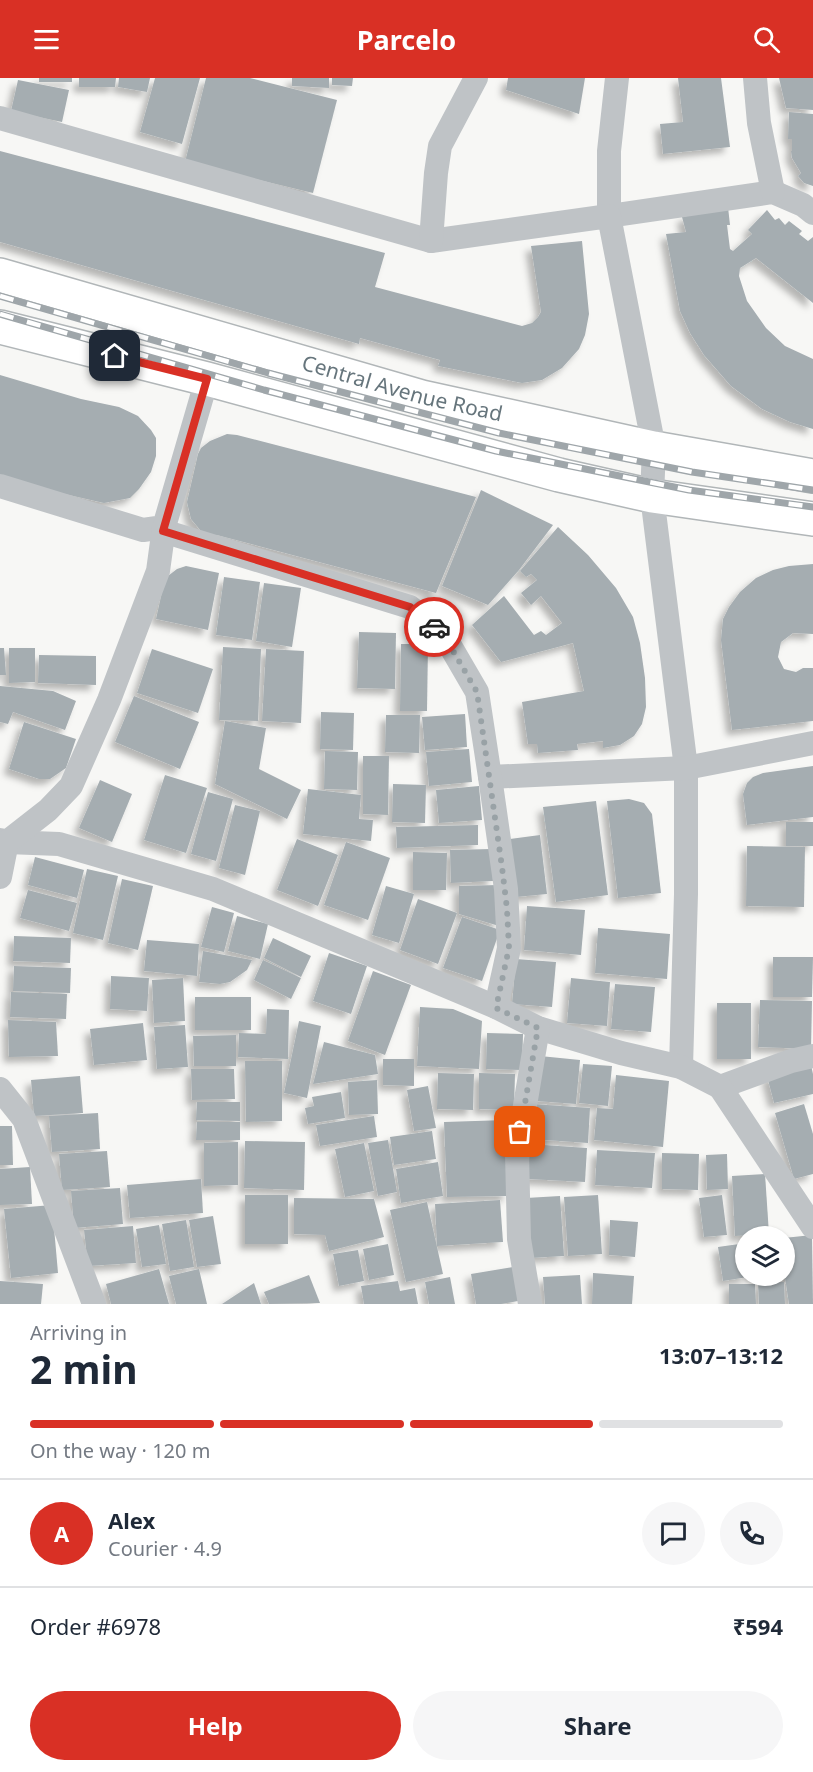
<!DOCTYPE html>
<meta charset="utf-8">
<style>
:root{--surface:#fff;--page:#f6f6f7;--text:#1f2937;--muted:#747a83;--line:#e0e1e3;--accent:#d93025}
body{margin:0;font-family:"Noto Sans",sans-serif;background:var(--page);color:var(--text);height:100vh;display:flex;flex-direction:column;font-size:22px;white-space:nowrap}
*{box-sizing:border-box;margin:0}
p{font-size:20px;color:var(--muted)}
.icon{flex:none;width:33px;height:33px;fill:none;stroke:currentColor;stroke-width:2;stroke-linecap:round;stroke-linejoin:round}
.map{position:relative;height:1226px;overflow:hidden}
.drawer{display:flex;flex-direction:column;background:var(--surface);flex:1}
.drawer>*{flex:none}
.buttons{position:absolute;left:735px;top:1148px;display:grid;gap:12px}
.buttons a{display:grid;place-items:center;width:60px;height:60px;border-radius:50%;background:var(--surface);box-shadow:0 2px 4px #0004;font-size:30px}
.pin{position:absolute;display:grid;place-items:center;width:51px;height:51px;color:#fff;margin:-26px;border-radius:12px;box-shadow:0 3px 9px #0006}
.courier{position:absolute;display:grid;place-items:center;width:60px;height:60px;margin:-30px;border:4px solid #d93025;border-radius:50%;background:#fff;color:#222;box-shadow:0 2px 8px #0007}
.headline em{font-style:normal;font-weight:700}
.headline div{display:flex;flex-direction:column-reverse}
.headline{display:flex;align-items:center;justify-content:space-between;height:102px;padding:0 30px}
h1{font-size:39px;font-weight:700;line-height:45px}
.bar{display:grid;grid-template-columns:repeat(4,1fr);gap:9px 6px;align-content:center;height:72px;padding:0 30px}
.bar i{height:8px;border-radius:4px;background:var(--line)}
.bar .active{background:var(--accent)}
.bar p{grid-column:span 4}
.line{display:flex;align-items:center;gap:15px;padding:0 30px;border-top:2px solid var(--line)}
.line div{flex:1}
.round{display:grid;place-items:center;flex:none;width:63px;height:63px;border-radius:32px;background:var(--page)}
.primary-button{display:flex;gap:12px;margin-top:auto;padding:12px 30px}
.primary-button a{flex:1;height:69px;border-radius:36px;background:var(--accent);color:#fff;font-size:24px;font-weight:700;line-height:69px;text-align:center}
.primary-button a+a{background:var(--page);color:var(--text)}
header{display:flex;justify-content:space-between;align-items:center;height:78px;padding:0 30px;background:var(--accent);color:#fff;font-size:27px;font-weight:700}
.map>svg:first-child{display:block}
</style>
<header><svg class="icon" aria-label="menu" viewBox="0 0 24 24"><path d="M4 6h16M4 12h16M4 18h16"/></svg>Parcelo<svg class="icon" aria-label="search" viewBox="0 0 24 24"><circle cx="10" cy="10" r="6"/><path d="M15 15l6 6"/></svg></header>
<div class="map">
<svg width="813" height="1226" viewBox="0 0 813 1226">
<defs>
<filter id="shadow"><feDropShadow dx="-5.5" dy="5.5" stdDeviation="3" flood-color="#0004"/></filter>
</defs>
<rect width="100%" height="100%" fill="#f7f7f5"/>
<g fill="#a5adb1" filter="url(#shadow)">
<rect x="39" y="0" width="33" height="4"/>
<polygon points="79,0 116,0 115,9 79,9"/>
<polygon points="119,0 150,0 147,14 118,9"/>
<polygon points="155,0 200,0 182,66 140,54"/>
<polygon points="206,0 250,0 337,22 313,115 185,84"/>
<polygon points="292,0 329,0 329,10 292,8"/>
<polygon points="332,0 353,0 352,8 332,7"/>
<polygon points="508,0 585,0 579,36 506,12"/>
<polygon points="678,0 721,0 730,69 663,76 660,46 683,44"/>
<polygon points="779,0 813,0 813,32 786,30"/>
<polygon points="18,2 69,12 62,44 11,33"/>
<polygon points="789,34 813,36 813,108 804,105 798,98 801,95 792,80 791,73 792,73 792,61 788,61"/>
<polygon points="0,73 385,175 375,209 522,248 532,245 538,239 541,234 531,168 582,163 589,236 585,257 579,271 562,290 542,302 522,305 438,288 440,282 360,260 359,266 0,164"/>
<polygon points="728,129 730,147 727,147 730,171 733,173 752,156 748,152 767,132 775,142 779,140 785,147 789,143 802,153 799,156 808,163 813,159 813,225 756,180 740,190 739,198 747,223 766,250 785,268 813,281 813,351 790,344 762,331 731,308 704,277 690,255 680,233 666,156 686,154 682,139"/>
<polygon points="0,297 81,321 119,329 138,338 151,352 156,360 156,378 151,394 139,411 130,420 104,425 56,414 0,399"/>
<polygon points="227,356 237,357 476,419 436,515 217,457 217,461 201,453 191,441 187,424 198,376 201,370 210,363"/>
<polygon points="481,412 553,447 519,492 488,527 442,508"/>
<polygon points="558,449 588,477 616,510 633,539 640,565 645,600 646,629 642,646 634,658 620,667 603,670 603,663 577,666 578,672 538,675 537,666 528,666 522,624 584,613 573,565 501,584 472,547 504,518 534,557 541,553 546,557 562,545 541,518 531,527 521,515 537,502 531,496 526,499 520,493"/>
<polygon points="813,486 813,556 793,555 781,564 778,579 784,591 796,594 803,590 813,590 813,643 732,652 721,562 723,541 729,529 740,514 756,500 773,492 789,488"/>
<polygon points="186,488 219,495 208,552 156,541 164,505 168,498 177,491"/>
<polygon points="224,499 260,504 252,562 216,557"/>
<polygon points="264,505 301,510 292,569 256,563"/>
<polygon points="359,554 396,555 395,611 357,610"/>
<polygon points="401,566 428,566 427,633 400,633"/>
<polygon points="223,569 261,571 258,643 219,642"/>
<polygon points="0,570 4,570 6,597 0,597"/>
<polygon points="9,570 35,570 35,604 9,605"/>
<polygon points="152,571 213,591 198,635 137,615"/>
<polygon points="266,571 304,573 301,645 262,643"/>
<polygon points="39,577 96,578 96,607 38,605"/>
<polygon points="0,608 53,613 76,623 65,652 13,634 8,646 0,644"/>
<polygon points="134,618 199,644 180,691 115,664"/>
<polygon points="321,634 354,635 353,672 320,671"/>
<polygon points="465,636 467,669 425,672 422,639"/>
<polygon points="386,637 420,637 419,675 385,674"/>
<polygon points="225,643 266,650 259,691 301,712 287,741 215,706"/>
<polygon points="24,644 76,661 66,690 50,701 39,701 9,691"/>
<polygon points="469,671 472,704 429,708 426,674"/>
<polygon points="325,673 358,674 357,712 324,711"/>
<polygon points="363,678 389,678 388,737 363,736"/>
<polygon points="813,688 813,739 747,747 743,716 747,705 753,699 763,695"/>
<polygon points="165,697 207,710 186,775 144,762"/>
<polygon points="100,702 132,716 112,764 79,750"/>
<polygon points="393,706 426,707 425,745 392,744"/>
<polygon points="479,708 482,742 439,745 436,712"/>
<polygon points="308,711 361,717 359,741 373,742 371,763 303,756"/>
<polygon points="208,714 233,721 216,783 191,776"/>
<polygon points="629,721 644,725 652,736 661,815 618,820 607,723"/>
<polygon points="596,723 608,817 556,824 543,729"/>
<polygon points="235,727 260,733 245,797 219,790"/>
<rect x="786" y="744" width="27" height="24"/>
<polygon points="478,747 478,767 397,770 396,749"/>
<polygon points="540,757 547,816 516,819 510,761"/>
<polygon points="297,761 338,777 318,828 277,812"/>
<polygon points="346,764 390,780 368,842 324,827"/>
<polygon points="747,768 805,769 804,829 746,828"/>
<polygon points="492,771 493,803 451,805 450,772"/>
<polygon points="413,774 447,775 446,812 413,812"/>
<polygon points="35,779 84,792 77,820 28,807"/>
<polygon points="87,791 118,798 103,862 73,855"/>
<polygon points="122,801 153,808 138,872 108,865"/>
<polygon points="498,807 499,848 459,836 459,808"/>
<polygon points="386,808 414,816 399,865 372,857"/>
<polygon points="28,812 77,825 69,853 20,840"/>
<polygon points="418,821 457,835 438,886 400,872"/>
<polygon points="527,828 585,832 581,877 524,872"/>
<polygon points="212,829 234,835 224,874 201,869"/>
<polygon points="237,838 268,846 260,881 228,873"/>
<polygon points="462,839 500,852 482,903 443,890"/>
<polygon points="598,850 670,856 667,901 595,895"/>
<polygon points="14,858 71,860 70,885 13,883"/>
<polygon points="273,860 311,878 301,899 264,880"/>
<polygon points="147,862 199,866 197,898 144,893"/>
<polygon points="203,873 252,882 247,892 230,904 220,906 199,904"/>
<polygon points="329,875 367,888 351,936 313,923"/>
<polygon points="773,879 813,879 812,919 773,919"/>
<polygon points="516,881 556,884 552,929 512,926"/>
<polygon points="263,882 301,900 291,921 254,902"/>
<polygon points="14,888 71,890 70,915 13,913"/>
<polygon points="373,893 411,907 385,977 348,963"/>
<polygon points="111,898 149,900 147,933 110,931"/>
<polygon points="183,900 185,943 154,945 152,902"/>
<polygon points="571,900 610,904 607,948 567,945"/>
<polygon points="615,906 655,909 651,954 611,951"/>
<polygon points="11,914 67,916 66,941 10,939"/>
<rect x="195" y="919" width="56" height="33"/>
<polygon points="760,922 812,923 811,971 758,969"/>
<rect x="717" y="925" width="34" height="56"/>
<polygon points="420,929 453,931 482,943 479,991 417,988"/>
<polygon points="267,931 289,932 288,981 238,979 239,955 266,956"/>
<polygon points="8,942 56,944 58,978 9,979"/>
<polygon points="299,943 321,948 307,1020 284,1015"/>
<polygon points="143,945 147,982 94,987 90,951"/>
<polygon points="185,947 188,989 157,991 154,949"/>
<polygon points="487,955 523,956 522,992 486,991"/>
<polygon points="236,957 236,988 194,988 193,958"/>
<polygon points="324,964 375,977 378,996 313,1006"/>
<polygon points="540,978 580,982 576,1026 536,1023"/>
<polygon points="383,981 414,981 414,1008 383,1007"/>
<polygon points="245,983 282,983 282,1043 246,1044"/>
<polygon points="583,986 612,988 608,1028 579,1025"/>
<polygon points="811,987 813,996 813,1016 774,1025 767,998"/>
<polygon points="191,991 234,991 235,1021 192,1022"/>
<polygon points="438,995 474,996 473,1032 437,1031"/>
<polygon points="479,995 515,996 514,1032 479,1031"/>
<polygon points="616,997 669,1003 663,1069 594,1062 597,1030 613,1031"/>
<polygon points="80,998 83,1035 34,1038 31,1002"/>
<polygon points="377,1002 378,1036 349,1037 348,1004"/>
<polygon points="428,1008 436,1050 414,1053 407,1012"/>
<polygon points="341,1014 345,1040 308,1046 305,1030 314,1028 312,1019"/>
<polygon points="197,1024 240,1024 240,1043 196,1042"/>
<polygon points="533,1026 590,1030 588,1065 531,1061"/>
<polygon points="804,1026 813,1056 813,1096 794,1101 775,1035"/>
<polygon points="98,1035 100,1071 52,1074 49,1038"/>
<polygon points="374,1038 377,1059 320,1068 316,1047"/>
<polygon points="506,1042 508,1118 447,1119 444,1044"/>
<polygon points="197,1044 240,1044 240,1062 196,1062"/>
<polygon points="0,1048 12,1048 13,1087 0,1087"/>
<polygon points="432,1053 436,1081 394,1087 390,1059"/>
<polygon points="388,1062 397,1114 378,1118 368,1065"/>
<polygon points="245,1063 305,1064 304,1112 244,1110"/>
<polygon points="238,1064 238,1107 204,1108 204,1065"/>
<polygon points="364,1065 374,1113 345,1119 335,1071"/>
<polygon points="530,1066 587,1070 585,1104 528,1101"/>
<polygon points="597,1072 655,1075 652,1110 595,1107"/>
<polygon points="107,1073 110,1109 62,1112 59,1076"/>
<polygon points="662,1075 699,1076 698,1112 662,1111"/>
<polygon points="727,1076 728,1111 707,1112 706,1077"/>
<polygon points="438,1084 443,1118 401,1125 396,1091"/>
<polygon points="30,1089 32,1126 0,1127 0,1091"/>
<polygon points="765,1096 769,1156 735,1158 732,1098"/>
<polygon points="201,1101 203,1135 130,1140 127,1107"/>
<polygon points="120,1110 123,1146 74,1150 71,1113"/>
<rect x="245" y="1117" width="43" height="49"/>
<polygon points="598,1117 602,1176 568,1178 564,1119"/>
<polygon points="722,1117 727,1157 704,1159 699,1120"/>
<polygon points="560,1118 564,1178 530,1180 526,1120"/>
<polygon points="294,1120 374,1121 384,1159 329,1173 325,1157 294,1156"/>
<polygon points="500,1122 503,1164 437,1168 435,1126"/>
<polygon points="427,1124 443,1196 406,1204 390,1132"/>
<polygon points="52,1127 58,1195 11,1200 4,1131"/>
<polygon points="213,1138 221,1186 197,1189 189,1142"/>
<polygon points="186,1142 194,1189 170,1193 162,1146"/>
<polygon points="610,1142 638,1144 635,1179 609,1177"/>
<polygon points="159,1147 166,1186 142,1189 136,1151"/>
<polygon points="133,1148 136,1185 88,1188 84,1152"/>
<polygon points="812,1157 813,1226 789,1226 784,1193 784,1160"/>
<polygon points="746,1165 746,1197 754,1197 754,1198 723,1203 718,1169"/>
<polygon points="388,1166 394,1197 369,1202 363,1171"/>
<polygon points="358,1172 364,1203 339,1208 333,1176"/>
<polygon points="513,1189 518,1223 501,1226 476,1226 471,1196"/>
<polygon points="159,1191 169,1226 111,1226 106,1206"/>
<polygon points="199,1191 207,1226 176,1226 169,1198"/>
<polygon points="593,1195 634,1198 632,1226 592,1226"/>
<polygon points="309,1197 320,1225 269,1226 264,1214"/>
<polygon points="580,1197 582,1226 545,1226 543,1199"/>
<polygon points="450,1199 455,1226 429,1226 425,1204"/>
<polygon points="0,1203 43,1206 41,1226 0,1226"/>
<polygon points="398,1203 400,1213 415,1210 418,1226 364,1226 361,1208"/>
<polygon points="758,1204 784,1204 785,1226 759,1226"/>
<polygon points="254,1205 261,1226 222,1226"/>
<polygon points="729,1206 755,1206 756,1226 729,1226"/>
</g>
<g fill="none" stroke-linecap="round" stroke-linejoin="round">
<g stroke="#b1b6b8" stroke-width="36">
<g id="primary">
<path id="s1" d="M 0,197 L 422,319 L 654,370 L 813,398"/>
<polyline points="0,249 207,301 559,397 652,418 813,441"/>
</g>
</g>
<g stroke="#bfc3c6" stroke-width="24">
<polyline points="617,0 609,73 609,138 773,114 803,127 813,135"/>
<polyline points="755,0 759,45 773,114"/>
<polyline points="0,40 431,163 609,138 654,370 652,418 686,690 686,816 681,989"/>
<polyline points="431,163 436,95 440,68 476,0"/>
<polyline points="0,408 143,452 164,449 207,301"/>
<polyline points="163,453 410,529 445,559 477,614 490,699 686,690 813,665"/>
<polyline points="490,699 506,811 509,870 496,929"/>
<polyline points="0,762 7,764 59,766 213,811 422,898 496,929 538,950 621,975 681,989 720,1009 791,983 813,978"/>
<polyline points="0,799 7,764 48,732 71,708 109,622 158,493 164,449"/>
<polyline points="720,1009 813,1149"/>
<polyline points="0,1011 24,1041 94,1226"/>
<polyline points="530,1226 519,1161 517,1075 538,950"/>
</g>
<use href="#primary" stroke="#fff" stroke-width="33"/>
<g stroke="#9fa6aa" stroke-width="7">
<g id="rail">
<polyline points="0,218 268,295 499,355 692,394 813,412"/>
<polyline points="0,236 264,312 496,373 689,412 813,429"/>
</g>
</g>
<use href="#rail" stroke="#fff" stroke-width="4.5" stroke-dasharray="14" stroke-linecap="butt"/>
</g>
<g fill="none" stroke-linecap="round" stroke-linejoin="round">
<polyline stroke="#99a2a6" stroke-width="6" stroke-dasharray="0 10.8" points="434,549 445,559 477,614 502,789 507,831 509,870 496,930 538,950 520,1054"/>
<polyline stroke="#d93025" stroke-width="8" points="115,278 207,301 163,453 410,529 434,549"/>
</g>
<g text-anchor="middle" stroke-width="6" stroke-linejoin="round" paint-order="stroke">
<g font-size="21" fill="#66757c" stroke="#fff">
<text dy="7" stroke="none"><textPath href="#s1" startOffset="418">Central Avenue Road</textPath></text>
</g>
</g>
</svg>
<div class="buttons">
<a><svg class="icon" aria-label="layers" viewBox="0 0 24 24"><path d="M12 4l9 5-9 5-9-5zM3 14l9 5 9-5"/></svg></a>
</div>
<div class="pin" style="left:520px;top:1054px;background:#ea580c"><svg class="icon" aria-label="bag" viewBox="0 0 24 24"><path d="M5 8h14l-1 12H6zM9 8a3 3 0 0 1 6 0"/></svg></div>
<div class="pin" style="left:115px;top:278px;background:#1f2937"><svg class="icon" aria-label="home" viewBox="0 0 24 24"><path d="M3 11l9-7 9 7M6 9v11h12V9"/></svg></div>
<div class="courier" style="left:434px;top:549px"><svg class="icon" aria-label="car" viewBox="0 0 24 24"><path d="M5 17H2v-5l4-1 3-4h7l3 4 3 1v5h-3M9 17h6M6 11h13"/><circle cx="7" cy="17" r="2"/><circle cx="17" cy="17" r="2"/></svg></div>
</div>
<section class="drawer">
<div class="headline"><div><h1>2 min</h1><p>Arriving in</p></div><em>13:07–13:12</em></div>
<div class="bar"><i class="active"></i><i class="active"></i><i class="active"></i><i></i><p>On the way · 120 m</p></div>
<div class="line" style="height:108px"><b class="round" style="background:var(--accent);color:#fff">A</b><div><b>Alex</b><p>Courier · 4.9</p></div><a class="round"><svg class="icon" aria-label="chat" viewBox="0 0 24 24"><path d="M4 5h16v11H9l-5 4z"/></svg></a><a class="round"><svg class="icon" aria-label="phone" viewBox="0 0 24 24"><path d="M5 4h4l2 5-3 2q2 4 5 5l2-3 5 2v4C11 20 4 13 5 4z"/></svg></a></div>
<div class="line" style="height:78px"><div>Order #6978</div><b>₹594</b></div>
<div class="primary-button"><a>Help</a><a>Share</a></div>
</section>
